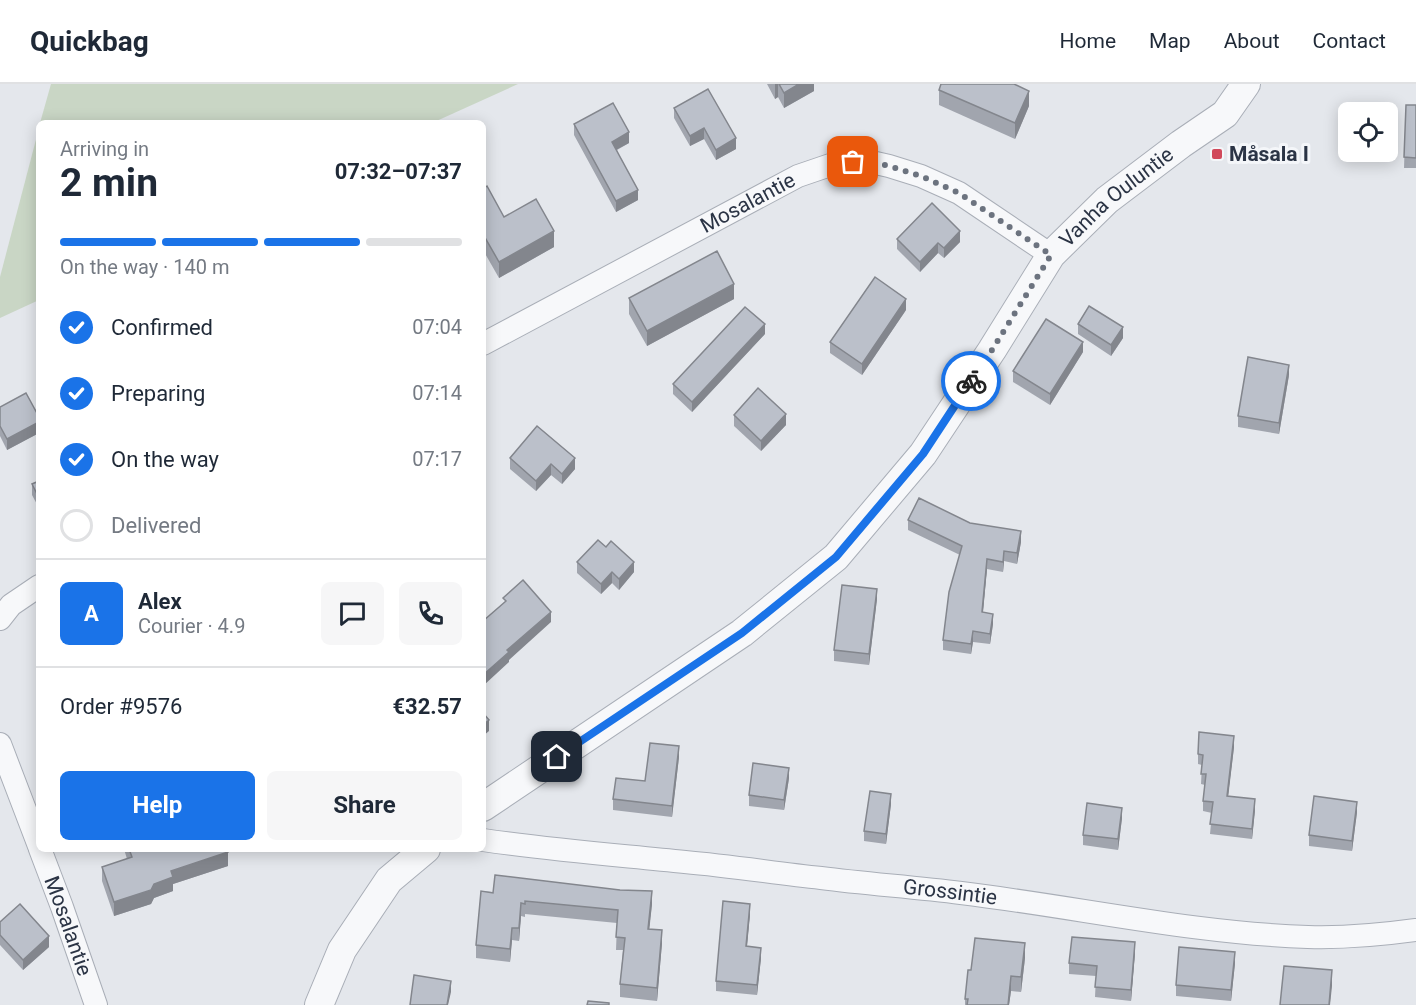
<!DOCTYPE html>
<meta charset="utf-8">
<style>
:root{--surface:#fff;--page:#f6f6f7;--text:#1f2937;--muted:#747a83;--line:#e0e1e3;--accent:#1a73e8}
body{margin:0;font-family:Roboto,sans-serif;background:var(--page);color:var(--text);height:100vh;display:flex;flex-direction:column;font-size:22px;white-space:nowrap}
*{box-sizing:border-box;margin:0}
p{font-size:20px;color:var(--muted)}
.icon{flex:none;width:33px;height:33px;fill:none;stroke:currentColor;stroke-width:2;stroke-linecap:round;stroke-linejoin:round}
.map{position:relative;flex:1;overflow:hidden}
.side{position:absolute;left:36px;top:36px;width:450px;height:732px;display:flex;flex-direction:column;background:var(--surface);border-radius:9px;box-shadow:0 3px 15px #0003}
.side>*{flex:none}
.controls{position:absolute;left:1338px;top:18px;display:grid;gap:12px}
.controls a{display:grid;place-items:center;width:60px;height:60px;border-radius:9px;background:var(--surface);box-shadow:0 3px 15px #0003;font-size:30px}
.pin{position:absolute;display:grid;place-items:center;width:51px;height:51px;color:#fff;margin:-26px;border-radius:12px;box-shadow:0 3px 9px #0006}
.courier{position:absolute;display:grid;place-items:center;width:60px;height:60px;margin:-30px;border:4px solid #1a73e8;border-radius:50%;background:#fff;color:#222;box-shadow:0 2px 8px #0007}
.overview em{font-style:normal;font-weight:700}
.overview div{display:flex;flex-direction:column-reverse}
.overview{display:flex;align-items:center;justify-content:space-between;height:102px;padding:0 24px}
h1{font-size:39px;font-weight:700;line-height:45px}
.bar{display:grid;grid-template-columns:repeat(4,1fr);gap:9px 6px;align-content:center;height:72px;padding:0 24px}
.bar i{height:8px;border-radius:4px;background:var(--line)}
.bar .active{background:var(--accent)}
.bar p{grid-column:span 4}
.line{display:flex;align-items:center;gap:15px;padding:0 24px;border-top:2px solid var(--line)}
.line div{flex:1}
.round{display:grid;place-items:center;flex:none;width:63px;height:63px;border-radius:9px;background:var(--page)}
ol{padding:0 24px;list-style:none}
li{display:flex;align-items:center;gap:18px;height:66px}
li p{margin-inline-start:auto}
li .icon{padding:6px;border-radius:50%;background:var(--accent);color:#fff;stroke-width:4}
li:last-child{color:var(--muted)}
li i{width:33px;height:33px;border:3px solid var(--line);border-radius:50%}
.cta{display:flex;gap:12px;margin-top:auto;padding:12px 24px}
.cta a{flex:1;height:69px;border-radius:9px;background:var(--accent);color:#fff;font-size:24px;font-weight:700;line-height:69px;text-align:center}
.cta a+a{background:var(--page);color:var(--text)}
header{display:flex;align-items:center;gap:36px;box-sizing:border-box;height:84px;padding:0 30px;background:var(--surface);border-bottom:2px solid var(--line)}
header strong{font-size:28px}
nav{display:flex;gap:33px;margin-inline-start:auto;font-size:21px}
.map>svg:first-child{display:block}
</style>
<header>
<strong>Quickbag</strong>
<nav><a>Home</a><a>Map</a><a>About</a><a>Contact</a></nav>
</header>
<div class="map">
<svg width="1416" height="921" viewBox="0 0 1416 921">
<rect width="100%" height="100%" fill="#e4e7ec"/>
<g fill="#c9d6c5">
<polygon points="51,0 518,0 432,39 40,39"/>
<polygon points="39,44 39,216 0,234 0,193"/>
</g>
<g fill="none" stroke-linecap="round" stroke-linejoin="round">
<g stroke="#a9aeb7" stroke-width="24">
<g id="minor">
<path id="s1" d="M 483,260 L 798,92 L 839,78 L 867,77 L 889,82 L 921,92 L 959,109 L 1051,171"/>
<polyline points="0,535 11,521 39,502"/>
<polyline points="0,660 39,762"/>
<path id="s2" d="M 483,756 C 550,766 617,771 685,778 C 730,782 775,789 821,794 C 867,800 915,803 961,809 C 1077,823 1191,849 1308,853 C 1344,854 1380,851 1416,846"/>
<path id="s3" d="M 40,765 L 62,823 L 96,921"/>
</g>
</g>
<g stroke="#a9aeb7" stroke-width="30">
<g id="tertiary">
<path id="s4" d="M 483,723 L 742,549 L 836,473 L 923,370 L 992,266 L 1051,171 L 1107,116 L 1181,60 L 1225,30 L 1246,0"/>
<polyline points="319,921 342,866 389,796 426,765"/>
</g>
</g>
<use href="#minor" stroke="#f7f8fa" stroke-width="22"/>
<use href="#tertiary" stroke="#f7f8fa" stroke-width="28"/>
</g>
<g fill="#a1a5ae">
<polygon points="767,0 814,0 814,7 784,24 778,13 775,15"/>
<polygon points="939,6 1029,22 1015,55 939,21"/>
<polygon points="1406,21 1416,21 1416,84 1404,84"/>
<polygon points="674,24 736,65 716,76 704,55 690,62 674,34"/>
<polygon points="574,40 629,59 617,66 638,116 616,128 574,51"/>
<polygon points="483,105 504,133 554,163 499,194 483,166"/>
<polygon points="897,155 960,158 944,174 938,169 920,188 897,165"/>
<polygon points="629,214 734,215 647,262 629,230"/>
<polygon points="906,226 862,291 830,269 830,258"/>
<polygon points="1078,240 1123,254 1111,272 1078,250"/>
<polygon points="765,250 692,328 673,310 673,300"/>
<polygon points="1083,268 1050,321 1013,298 1013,287"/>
<polygon points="1289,291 1279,350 1238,343 1238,332"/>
<polygon points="0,323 39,333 39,349 7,366 0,352"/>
<polygon points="734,331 786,341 761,367 734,342"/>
<polygon points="537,342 575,385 562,400 551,391 536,407 510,385 510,374"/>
<polygon points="39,397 39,424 32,411 32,400"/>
<polygon points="908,436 970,439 1021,458 1017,480 1004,477 1003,488 987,485 983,528 993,540 990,560 973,558 971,570 943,566 943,556 960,471 908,446"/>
<polygon points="606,463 634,488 619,506 612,499 601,510 577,489 577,478"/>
<polygon points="877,515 869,581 834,577 834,566"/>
<polygon points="1234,663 1228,712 1255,726 1252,755 1210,750 1212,729 1203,727 1203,717 1205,701 1201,700 1202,681 1198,680 1198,670"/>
<polygon points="679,673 672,733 613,726 613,715 645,697"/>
<polygon points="789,694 784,726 749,722 749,711"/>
<polygon points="891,720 886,760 864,757 864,747"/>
<polygon points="1357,728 1352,767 1309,762 1309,751"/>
<polygon points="1122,734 1118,766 1083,761 1083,751"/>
<polygon points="124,765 227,765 228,782 173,800 173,807 154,814 151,820 114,832 102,797 102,783 127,775"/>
<polygon points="481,807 652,820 649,845 662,859 657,917 620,913 620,900 623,866 616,866 617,839 525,830 525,833 521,832 519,857 512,856 510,878 476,874 476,861"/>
<polygon points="750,830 747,862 761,874 757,911 716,907 716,897"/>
<polygon points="0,838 49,863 23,886 0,861"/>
<polygon points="1135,869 1131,917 1095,913 1096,892 1069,890 1069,879"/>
<polygon points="1025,874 1021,908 1011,907 1009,921 965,921 965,915 971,886"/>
<polygon points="1235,879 1231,917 1176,912 1176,901"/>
</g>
<g fill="#83868d">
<polygon points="775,0 778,0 778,13 775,15"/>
<polygon points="799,0 814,0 814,7 784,24 784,9"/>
<polygon points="1029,7 1029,22 1015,55 1015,39"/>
<polygon points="704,44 704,55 690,62 690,52"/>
<polygon points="629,48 629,59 612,68 612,58"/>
<polygon points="736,54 736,65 716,76 716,66"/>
<polygon points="638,106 638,116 616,128 616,117"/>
<polygon points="554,147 554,163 499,194 499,178"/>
<polygon points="960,147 960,158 944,174 944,164"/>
<polygon points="938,159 938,169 920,188 920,178"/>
<polygon points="734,200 734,215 647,262 647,247"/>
<polygon points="906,215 906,226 862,291 862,280"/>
<polygon points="765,240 765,250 692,328 692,318"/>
<polygon points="1123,243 1123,254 1111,272 1111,261"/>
<polygon points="1083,258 1083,268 1050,321 1050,310"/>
<polygon points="1289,281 1289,291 1279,350 1279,339"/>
<polygon points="786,330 786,341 761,367 761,357"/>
<polygon points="39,338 39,349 7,366 7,355"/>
<polygon points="575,374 575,385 562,400 562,390"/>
<polygon points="551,380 551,391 536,407 536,397"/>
<polygon points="1021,447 1021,458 1017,480 1017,469"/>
<polygon points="1004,467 1004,477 1003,488 1003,478"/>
<polygon points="987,475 987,485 982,538 982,528"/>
<polygon points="634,478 634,488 619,506 619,495"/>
<polygon points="612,488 612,499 601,510 601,500"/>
<polygon points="877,505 877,515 869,581 869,570"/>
<polygon points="551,528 551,538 509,576 509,578 483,602 483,591 507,566"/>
<polygon points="993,530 993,540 990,560 990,550"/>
<polygon points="973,547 973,558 971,570 971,560"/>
<polygon points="489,636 489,647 483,652 483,641"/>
<polygon points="1234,652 1234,663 1227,723 1227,712"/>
<polygon points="679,662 679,673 672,733 672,722"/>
<polygon points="789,684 789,694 784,726 784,716"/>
<polygon points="891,710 891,720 886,760 886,750"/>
<polygon points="1255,715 1255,726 1252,755 1252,745"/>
<polygon points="1357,718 1357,728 1352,767 1352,757"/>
<polygon points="1122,724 1122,734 1118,766 1118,755"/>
<polygon points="228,768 228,782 173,800 173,807 154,814 151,820 114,832 114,818 171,787"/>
<polygon points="652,807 652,820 648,858 648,845"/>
<polygon points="521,819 521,832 519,857 519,844"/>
<polygon points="750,820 750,830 746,873 746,862"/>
<polygon points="512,844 512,856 510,878 510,865"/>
<polygon points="662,846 662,859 657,917 657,904"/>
<polygon points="49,852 49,863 23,886 23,876"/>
<polygon points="1135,858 1135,869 1131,917 1131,906"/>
<polygon points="1025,859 1025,874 1021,908 1021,893"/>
<polygon points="761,864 761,874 757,911 757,901"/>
<polygon points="1235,868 1235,879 1231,917 1231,906"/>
<polygon points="1332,886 1332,902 1330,921 1329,921"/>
<polygon points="1011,892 1011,907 1009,921 1008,921"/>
<polygon points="451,897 451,908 448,921 447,921"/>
</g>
<g fill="#bbc0ca" stroke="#83868d" stroke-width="1.5">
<polygon points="779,0 799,0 784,9"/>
<polygon points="941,0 1014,0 1029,7 1015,39 939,6"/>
<polygon points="708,5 736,54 716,66 704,44 690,52 674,24"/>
<polygon points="613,19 629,48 612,58 638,106 616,117 574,40"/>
<polygon points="1406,21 1416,21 1416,74 1404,73"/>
<polygon points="487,102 504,133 536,115 554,147 499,178 483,150 483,105"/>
<polygon points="932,119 960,147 944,164 938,159 920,178 897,155"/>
<polygon points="717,167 734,200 647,247 629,214"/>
<polygon points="875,193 906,215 862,280 830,258"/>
<polygon points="1089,222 1123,243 1111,261 1078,240"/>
<polygon points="745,223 765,240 692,318 673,300"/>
<polygon points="1046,235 1083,258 1050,310 1013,287"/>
<polygon points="1248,273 1289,281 1279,339 1238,332"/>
<polygon points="758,304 786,330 761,357 734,331"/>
<polygon points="26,309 39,333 39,338 7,355 0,342 0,323"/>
<polygon points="537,342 575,374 562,390 551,380 536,397 510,374"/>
<polygon points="39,397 39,414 32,400"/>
<polygon points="919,414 970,439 1021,447 1017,469 1004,467 1003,478 987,475 982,528 993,530 990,550 973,547 971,560 943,556 949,508 962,462 908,436"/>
<polygon points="598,456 606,463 611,457 634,478 619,495 612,488 601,500 577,478"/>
<polygon points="523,496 551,528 507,566 509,568 483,591 483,537 506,517 503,514"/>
<polygon points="842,501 877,505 869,570 834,566"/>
<polygon points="483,629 489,636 483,641"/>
<polygon points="1199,648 1234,652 1227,712 1255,715 1252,745 1210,740 1213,718 1203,717 1206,690 1201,690 1203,671 1198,670"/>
<polygon points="650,659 679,662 672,722 613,715 616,694 645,697"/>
<polygon points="753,679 789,684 784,716 749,711"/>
<polygon points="870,707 891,710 886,750 864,747"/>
<polygon points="1314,712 1357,718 1352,757 1309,751"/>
<polygon points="1087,719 1122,724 1118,755 1083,751"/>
<polygon points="129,765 227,765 228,768 171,787 173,793 154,800 151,806 114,818 102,783 132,773"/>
<polygon points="495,791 620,806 652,807 648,845 662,846 657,904 620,900 625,854 616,853 618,826 525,817 525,820 521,819 519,844 512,844 510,865 476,861 481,807 493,809"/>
<polygon points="723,817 750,820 746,862 761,864 757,901 716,897"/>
<polygon points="20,820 49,852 23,876 0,851 0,838"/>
<polygon points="1072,853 1135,858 1131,906 1095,903 1097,882 1069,879"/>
<polygon points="975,854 1025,859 1021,893 1011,892 1008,921 967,921 968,915 965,915 968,886 971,886"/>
<polygon points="1179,863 1235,868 1231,906 1176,901"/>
<polygon points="1284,882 1332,886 1329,921 1280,921"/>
<polygon points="414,891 451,897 447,921 410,921"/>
<polygon points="588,917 609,919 609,921 587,921"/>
</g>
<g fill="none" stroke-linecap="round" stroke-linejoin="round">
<polyline stroke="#6c737f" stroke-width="6" stroke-dasharray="0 10.8" points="853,78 867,77 889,82 921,92 959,109 1051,171 992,266 971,297"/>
<polyline stroke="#1a73e8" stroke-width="8" points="557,673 742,549 836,473 923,370 971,297"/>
</g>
<rect fill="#d1495b" stroke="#f4f6f9" stroke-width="2" x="1211" y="64" width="12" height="12" rx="3"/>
<g text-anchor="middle" stroke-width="6" stroke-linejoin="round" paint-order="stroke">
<g font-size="21" font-weight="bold" fill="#2b3445" stroke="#f4f6f9" text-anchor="start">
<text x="1229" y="77">Måsala I</text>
</g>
<g font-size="21" fill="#2b3445" stroke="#f4f6f9">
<text dy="7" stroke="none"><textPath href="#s4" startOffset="892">Vanha Ouluntie</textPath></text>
<text dy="7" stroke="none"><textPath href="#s1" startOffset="300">Mosalantie</textPath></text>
<text dy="7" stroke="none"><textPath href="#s2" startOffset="470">Grossintie</textPath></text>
<text dy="7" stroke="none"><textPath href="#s3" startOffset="82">Mosalantie</textPath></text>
</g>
</g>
</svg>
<div class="controls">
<a><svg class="icon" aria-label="locate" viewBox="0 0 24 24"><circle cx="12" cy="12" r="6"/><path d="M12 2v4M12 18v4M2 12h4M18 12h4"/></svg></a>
</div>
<div class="pin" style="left:853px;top:78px;background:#ea580c"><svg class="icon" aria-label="bag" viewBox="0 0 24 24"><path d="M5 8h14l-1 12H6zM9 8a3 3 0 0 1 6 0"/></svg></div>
<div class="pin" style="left:557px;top:673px;background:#1f2937"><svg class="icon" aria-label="home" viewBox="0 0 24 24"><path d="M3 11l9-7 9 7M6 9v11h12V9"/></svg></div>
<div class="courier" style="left:971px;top:297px"><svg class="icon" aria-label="bike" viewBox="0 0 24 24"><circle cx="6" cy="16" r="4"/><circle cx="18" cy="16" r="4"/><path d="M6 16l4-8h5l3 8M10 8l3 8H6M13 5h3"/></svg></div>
<section class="side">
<div class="overview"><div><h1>2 min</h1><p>Arriving in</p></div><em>07:32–07:37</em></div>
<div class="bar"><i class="active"></i><i class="active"></i><i class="active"></i><i></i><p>On the way · 140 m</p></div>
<ol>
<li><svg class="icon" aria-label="check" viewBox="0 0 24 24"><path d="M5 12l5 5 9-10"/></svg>Confirmed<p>07:04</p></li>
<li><svg class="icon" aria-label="check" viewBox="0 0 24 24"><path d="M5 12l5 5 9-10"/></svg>Preparing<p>07:14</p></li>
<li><svg class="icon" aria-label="check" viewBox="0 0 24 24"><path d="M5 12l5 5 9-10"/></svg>On the way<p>07:17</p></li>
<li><i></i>Delivered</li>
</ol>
<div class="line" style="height:108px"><b class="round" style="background:var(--accent);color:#fff">A</b><div><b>Alex</b><p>Courier · 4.9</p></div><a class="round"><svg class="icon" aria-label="chat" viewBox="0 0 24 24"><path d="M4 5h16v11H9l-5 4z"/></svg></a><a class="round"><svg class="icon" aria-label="phone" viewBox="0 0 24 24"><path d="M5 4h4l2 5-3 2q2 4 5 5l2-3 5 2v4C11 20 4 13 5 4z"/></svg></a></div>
<div class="line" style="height:78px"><div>Order #9576</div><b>€32.57</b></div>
<div class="cta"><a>Help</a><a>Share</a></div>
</section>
</div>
